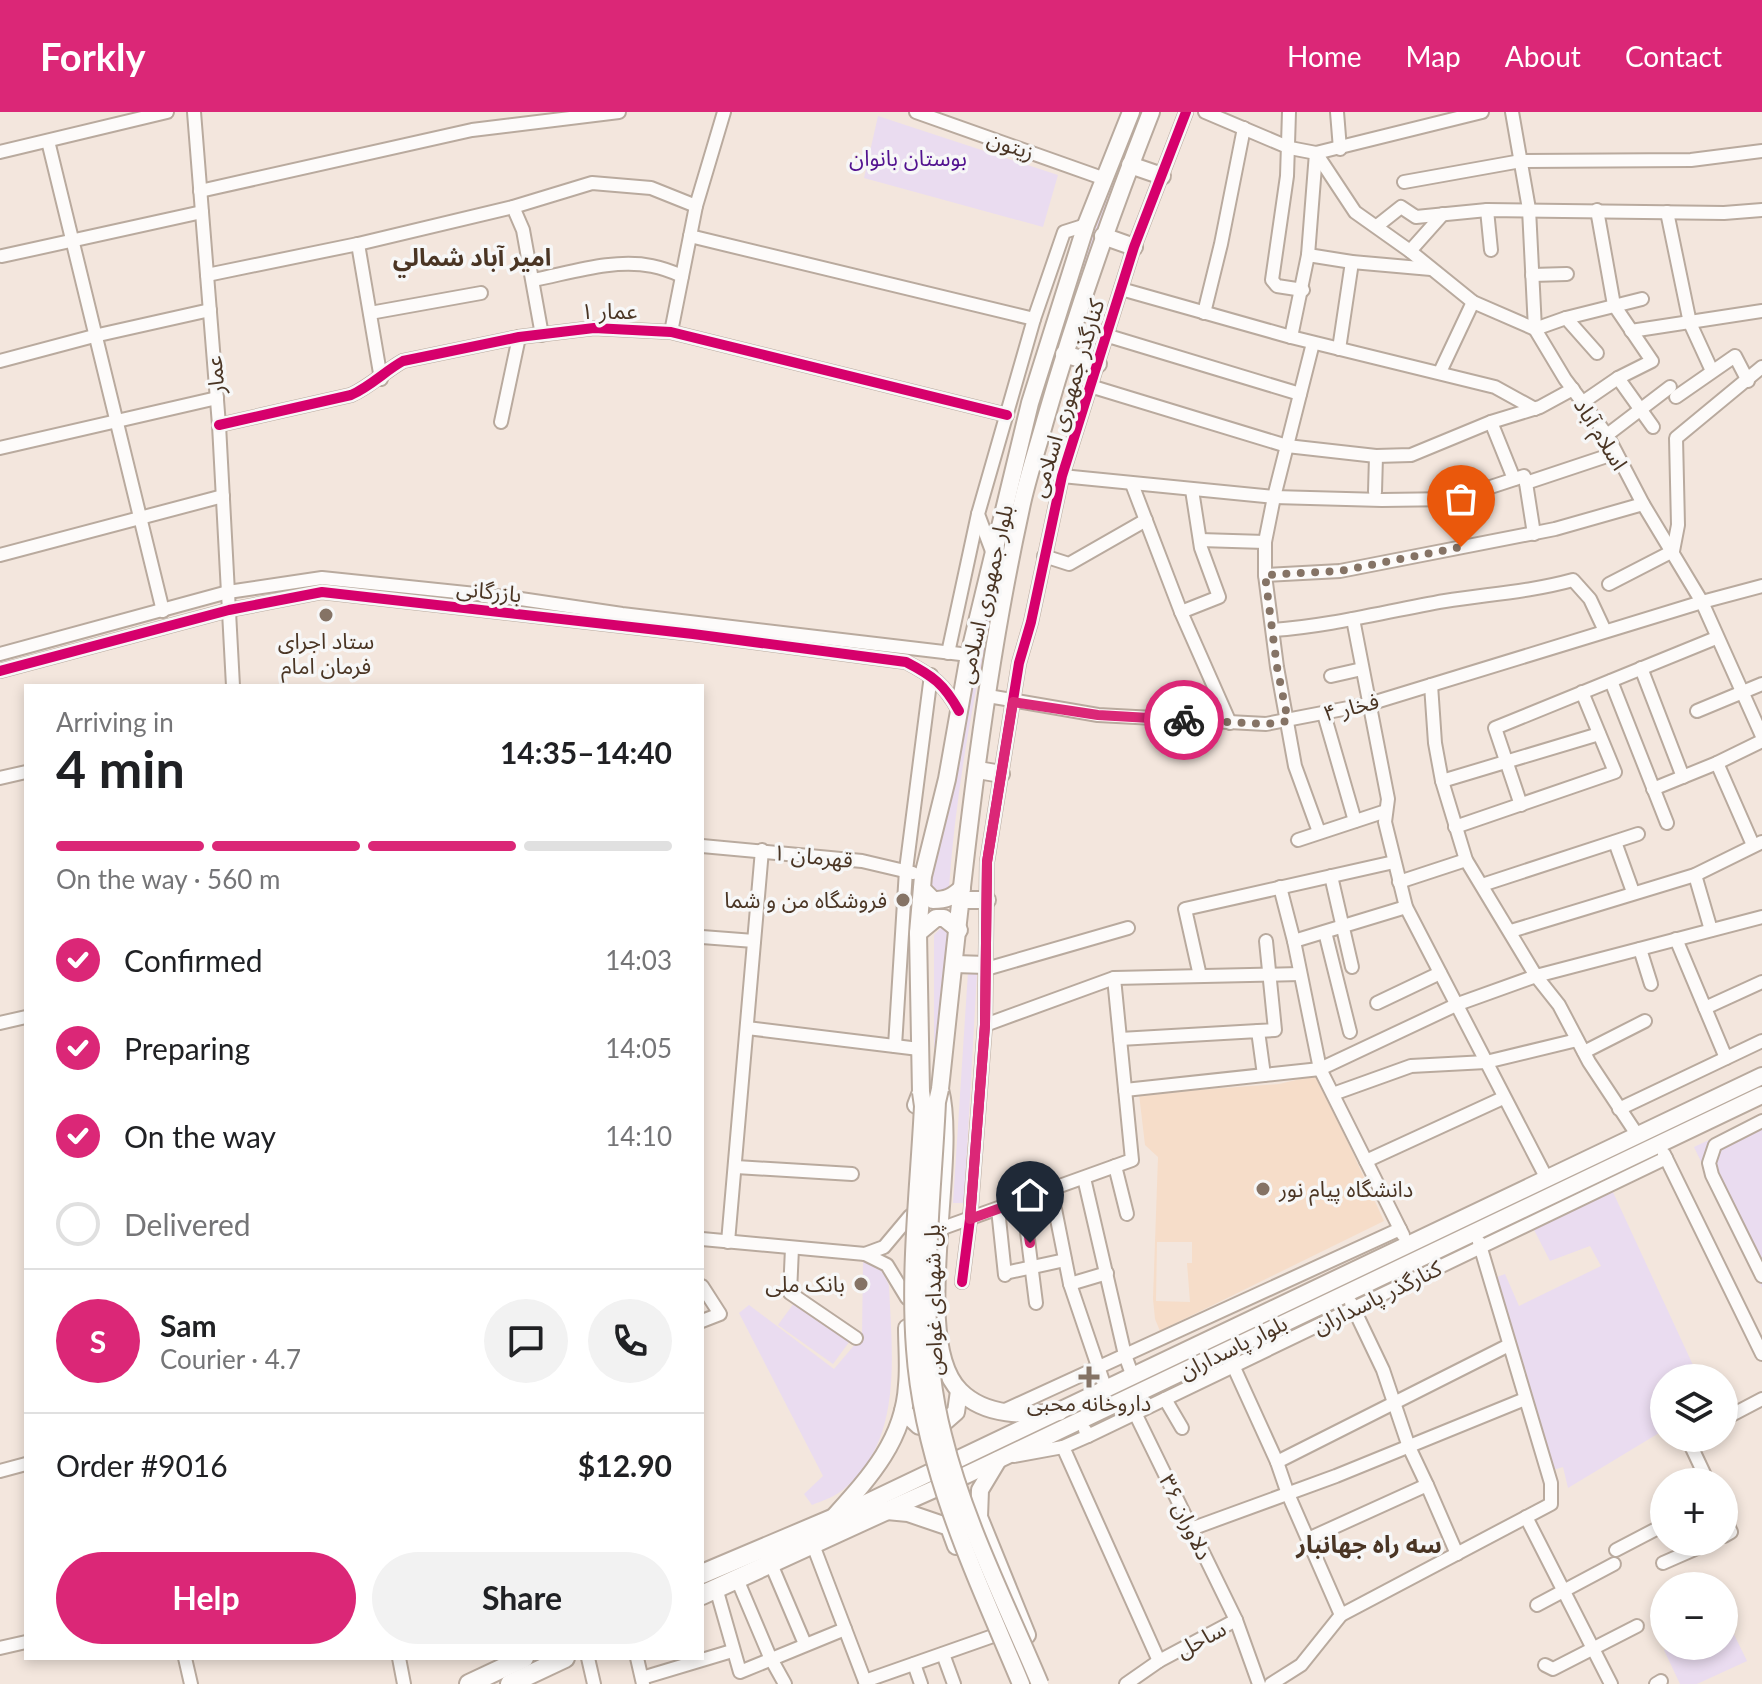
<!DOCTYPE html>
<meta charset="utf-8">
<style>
:root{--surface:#fff;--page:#f2f2f2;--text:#202124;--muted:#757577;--line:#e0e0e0;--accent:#db2777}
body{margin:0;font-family:Lato,"Noto Sans Arabic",sans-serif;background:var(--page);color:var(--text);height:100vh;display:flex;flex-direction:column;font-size:30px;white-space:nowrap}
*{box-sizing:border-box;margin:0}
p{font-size:26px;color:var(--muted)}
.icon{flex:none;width:44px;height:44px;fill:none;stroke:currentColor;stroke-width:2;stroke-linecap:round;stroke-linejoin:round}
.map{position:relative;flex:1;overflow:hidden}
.details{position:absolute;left:24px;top:572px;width:680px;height:976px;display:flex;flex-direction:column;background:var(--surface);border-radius:0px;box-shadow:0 4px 12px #0003}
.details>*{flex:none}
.buttons{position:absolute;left:1650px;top:1252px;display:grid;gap:16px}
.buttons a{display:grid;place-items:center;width:88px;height:88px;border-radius:50%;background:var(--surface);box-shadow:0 4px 12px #0003;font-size:40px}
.pin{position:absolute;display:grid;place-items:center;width:68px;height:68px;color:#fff;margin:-82px -34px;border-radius:50% 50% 50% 0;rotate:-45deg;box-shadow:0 0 8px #0007}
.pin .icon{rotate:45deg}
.courier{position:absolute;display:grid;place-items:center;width:80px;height:80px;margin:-40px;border:6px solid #db2777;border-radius:50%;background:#fff;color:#222;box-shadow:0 2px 10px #0007}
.head em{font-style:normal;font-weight:700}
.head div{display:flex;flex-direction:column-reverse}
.head{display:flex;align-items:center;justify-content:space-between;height:136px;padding:0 32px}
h1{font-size:52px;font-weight:700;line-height:60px}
.bar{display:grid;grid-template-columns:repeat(4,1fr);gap:12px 8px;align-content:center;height:96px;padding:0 32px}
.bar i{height:10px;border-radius:6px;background:var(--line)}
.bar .selected{background:var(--accent)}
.bar p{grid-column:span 4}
.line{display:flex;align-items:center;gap:20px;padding:0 32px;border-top:2px solid var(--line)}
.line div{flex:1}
.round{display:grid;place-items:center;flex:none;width:84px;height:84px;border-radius:42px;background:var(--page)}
ol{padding:0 32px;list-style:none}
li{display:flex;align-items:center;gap:24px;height:88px}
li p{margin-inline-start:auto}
li .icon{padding:8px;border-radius:50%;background:var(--accent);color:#fff;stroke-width:4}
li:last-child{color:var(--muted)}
li i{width:44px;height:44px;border:4px solid var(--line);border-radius:50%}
.action{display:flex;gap:16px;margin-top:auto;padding:16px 32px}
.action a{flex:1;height:92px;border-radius:48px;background:var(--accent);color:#fff;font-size:32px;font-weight:700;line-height:92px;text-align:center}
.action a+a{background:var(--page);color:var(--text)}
header{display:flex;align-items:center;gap:48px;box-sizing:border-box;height:112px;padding:0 40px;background:var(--accent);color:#fff}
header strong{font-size:38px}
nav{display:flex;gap:44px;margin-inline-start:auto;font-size:28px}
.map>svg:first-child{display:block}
</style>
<header>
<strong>Forkly</strong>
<nav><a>Home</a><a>Map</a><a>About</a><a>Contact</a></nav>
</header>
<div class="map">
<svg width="1762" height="1572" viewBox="0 0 1762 1572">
<rect width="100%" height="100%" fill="#f3e6dd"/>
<path fill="#f6ddc9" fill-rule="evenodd" d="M 1317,963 L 1384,1109 L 1160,1219 L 1155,1207 L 1153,1187 L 1158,1045 L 1145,1033 L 1139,982 L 1279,972 ZM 1157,1130 L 1192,1130 L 1192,1151 L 1187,1151 L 1190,1190 L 1156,1189 Z"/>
<g fill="#eadcf0">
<path d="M 1137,0 L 1144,0 C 1130,36 1115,71 1101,107 C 1062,217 1031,332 1005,446 C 979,554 957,664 949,775 L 941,782 L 934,781 L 931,775 C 937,739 947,704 955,668 C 971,593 981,516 999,441 C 1035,291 1081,144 1137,0 Z"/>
<polygon points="878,4 1058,63 1043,115 864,66"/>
<polygon points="941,816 949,821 938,936 934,936 934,823"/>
<polygon points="968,860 977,861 964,1091 953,1091"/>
<polygon points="1762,1003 1762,1176 1694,1035"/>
<polygon points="1612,1078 1699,1266 1664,1266 1664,1318 1568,1376 1563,1355 1553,1358 1497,1165 1505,1162 1519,1194 1601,1154 1590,1134 1550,1149 1530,1110"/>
<path d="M 863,1150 C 879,1152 884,1160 889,1174 C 892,1244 904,1332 840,1380 C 832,1386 821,1389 812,1393 L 804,1382 L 823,1364 L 739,1201 L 749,1193 L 834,1257 L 862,1224 Z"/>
<polygon points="797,1187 852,1226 833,1252 778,1213"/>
<polygon points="1727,1508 1747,1549 1697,1572 1680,1572 1664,1538 1673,1534 1724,1534 1724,1510"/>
</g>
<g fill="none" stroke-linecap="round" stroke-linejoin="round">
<g stroke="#b9aa9e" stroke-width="16">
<g id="minor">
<polyline points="194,0 219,313 233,574"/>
<polyline points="916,0 1105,67"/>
<polyline points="1205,0 1290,36 1316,41 1355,100 1410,139 1473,190 1535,217 1566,206 1642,187"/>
<polyline points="1289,0 1287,64 1272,168 1277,174 1303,178"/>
<polyline points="1337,0 1340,37"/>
<polyline points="1512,0 1529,97 1535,217 1565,267 1607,323 1643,392 1702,490 1762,624"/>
<polyline points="48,29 163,499"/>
<polyline points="0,40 167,0"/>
<polyline points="1404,70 1521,49 1691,48 1762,39"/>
<polyline points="200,79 472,18 619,0"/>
<polyline points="513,95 523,118 542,223"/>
<polyline points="1487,98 1491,138"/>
<polyline points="1667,100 1690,211 1712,259"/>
<polyline points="1377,114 1401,95 1416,105 1487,98 1724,101 1762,98"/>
<polyline points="690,124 1034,207"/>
<polyline points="358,132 381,267"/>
<polyline points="1410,139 1443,102"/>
<polyline points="1308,143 1316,41 1482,0"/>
<polyline points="2,144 202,100"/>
<polyline points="207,163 358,132 513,95 592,71 651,76 696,94"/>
<polyline points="1532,163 1567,162"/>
<path d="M 533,168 C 570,161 614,146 652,154 C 662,156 673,160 682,164"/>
<polyline points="1121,177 1291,225 1495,275 1535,297"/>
<polyline points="370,201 481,181"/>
<polyline points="1204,201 1221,132 1244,16"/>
<polyline points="1566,206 1597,241"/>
<polyline points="1631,219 1762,199"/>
<polyline points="671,220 696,94 724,0"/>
<polyline points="1105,223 1300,282"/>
<polyline points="1291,225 1308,143 1352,150 1431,157"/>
<polyline points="1313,231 1274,385 1265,430 1265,463 1277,555 1295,654 1319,720"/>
<polyline points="1339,237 1352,150"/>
<polyline points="0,249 94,224 210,198"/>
<polyline points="1440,260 1473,190"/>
<polyline points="1618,266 1653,315"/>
<polyline points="1090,274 1287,334 1376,344 1411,343 1491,310 1540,295 1573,277"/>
<polyline points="1676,285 1735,244 1748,269"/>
<polyline points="1583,290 1618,266 1652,249 1614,193 1597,98"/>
<polyline points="501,310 519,225"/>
<polyline points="1491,310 1514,367"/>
<path d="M 219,313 L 351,283 C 371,274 385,259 403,249 L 519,225 L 594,216 L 671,220 L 1007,303"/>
<polyline points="1607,323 1670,275"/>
<polyline points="0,336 217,286"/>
<polyline points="1062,364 1274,385 1382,388 1454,387 1524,364 1526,371 1616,341"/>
<polyline points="1526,371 1534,422"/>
<polyline points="1132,372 1181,500 1230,611"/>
<polyline points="1375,380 1376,344"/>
<polyline points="1200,428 1265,430"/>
<polyline points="993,442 978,402 1034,207 1064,120 1086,113"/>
<polyline points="0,443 223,384"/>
<polyline points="1044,444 1069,452 1146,408"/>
<polyline points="1265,463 1340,459 1386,450 1555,417 1643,392"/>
<polyline points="1609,472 1673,439 1678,413 1676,326 1762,255"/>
<polyline points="1181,500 1219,485 1201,436 1192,378"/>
<polyline points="1353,507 1388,687 1385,710 1406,795 1547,1067"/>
<path d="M 1273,518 C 1331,514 1387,499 1445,489 C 1489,482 1529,480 1573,468 L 1590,487 L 1605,519"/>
<polyline points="948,541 978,402"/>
<polyline points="0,542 228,480 322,466 514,486 622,502 969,543"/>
<polyline points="1641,556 1683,665"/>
<path d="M 0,559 L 229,498 L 322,480 L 693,522 L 906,550 C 933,564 944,572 959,599"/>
<polyline points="1331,564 1362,557"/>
<polyline points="1611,569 1667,711"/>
<polyline points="1431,573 1435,631 1442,669 1466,748 1536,864 1559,893 1589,950 1638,1024"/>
<polyline points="988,584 1098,603 1266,612 1369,592 1702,490 1762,474"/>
<polyline points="1697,599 1762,572"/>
<polyline points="1324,602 1355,709"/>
<polyline points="1717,651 1753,733"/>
<polyline points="0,666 26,660"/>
<polyline points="1442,669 1599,622"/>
<polyline points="1653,677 1717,651 1762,629"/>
<polyline points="1521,693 1495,616 1716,526"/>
<polyline points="1455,715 1615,660 1582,580"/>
<polyline points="1298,728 1386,699"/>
<polyline points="1615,730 1633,780"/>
<polyline points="702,734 862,749 913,761"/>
<polyline points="1695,763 1711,818"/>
<polyline points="1331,764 1352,855"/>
<polyline points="1399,770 1466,748"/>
<polyline points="1482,773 1638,722"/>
<polyline points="1280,775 1294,829 1320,957 1403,1123"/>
<polyline points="1511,819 1695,763 1762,730"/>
<polyline points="1325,820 1350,920"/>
<polyline points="702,825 754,829"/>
<polyline points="1676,827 1726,946"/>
<polyline points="1294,829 1406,795"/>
<polyline points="1640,837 1651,872"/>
<polyline points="986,857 1128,816"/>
<polyline points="1200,864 1185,797 1394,750"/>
<polyline points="1377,891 1440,861"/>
<polyline points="1705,896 1762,870"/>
<polyline points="0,911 26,905"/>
<polyline points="985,913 1114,866 1300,862"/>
<polyline points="747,916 919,937"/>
<polyline points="1258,919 1275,918 1266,829"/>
<polyline points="1120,927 1258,919 1264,963"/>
<polyline points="895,934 906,758 931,563"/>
<polyline points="1584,940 1645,909"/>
<polyline points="1125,978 1320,957 1458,892 1536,864 1762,805"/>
<polyline points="1333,982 1411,954 1486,950 1577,928"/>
<polyline points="1619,997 1762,929"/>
<polyline points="1762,1009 1715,1033 1709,1051 1712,1063 1762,1164"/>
<polyline points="1664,1042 1762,1242"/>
<polyline points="1366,1049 1503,986"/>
<polyline points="1115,1054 1127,1102"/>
<polyline points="736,1055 852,1062"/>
<polyline points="1084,1066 1125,1243 1133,1265"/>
<polyline points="1051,1077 1070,1172 1106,1278"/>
<polyline points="1023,1088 1036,1191"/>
<polyline points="998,1097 1005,1163"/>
<polyline points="940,1117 1132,1048 1114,866"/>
<polyline points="702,1127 865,1142 887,1153 907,1186"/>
<polyline points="728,1130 762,738"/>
<polyline points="792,1136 790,1181 856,1226"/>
<polyline points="865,1142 884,1135 910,1104"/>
<polyline points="1005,1161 1065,1148"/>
<polyline points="962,1170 970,1107 985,913 987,750 1019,551 1031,510 1062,364 1134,135 1186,0"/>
<polyline points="1070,1172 1107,1161"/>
<polyline points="702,1174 720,1202 702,1209"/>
<polyline points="1351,1191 1383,1258 1409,1335 1427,1373"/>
<polyline points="1231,1249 1277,1350 1288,1382 1341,1503"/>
<polyline points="1165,1287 1182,1316"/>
<polyline points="1003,1299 1400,1117"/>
<polyline points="1135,1301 1236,1508 1259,1572"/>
<polyline points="1724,1307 1762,1287"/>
<polyline points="1085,1318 1088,1324 1063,1335 1159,1549"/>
<polyline points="1088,1324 1666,1046"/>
<polyline points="1694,1326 1692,1336 1708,1370"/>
<polyline points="1014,1344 1063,1335"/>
<polyline points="1277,1350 1509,1233"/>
<polyline points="0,1359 26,1352"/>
<polyline points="1526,1405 1611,1572"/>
<polyline points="1724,1405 1731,1420 1724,1424"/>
<polyline points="1191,1417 1336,1364 1525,1287"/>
<polyline points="1308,1427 1427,1373 1457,1442"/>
<polyline points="813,1433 866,1572"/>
<polyline points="1616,1438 1664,1413"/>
<polyline points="1663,1451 1711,1430"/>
<polyline points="771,1452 805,1532"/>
<polyline points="737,1467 770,1545 785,1572"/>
<polyline points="716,1476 740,1560 845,1517"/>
<polyline points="1537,1493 1614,1452"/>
<polyline points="0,1536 26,1530"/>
<polyline points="943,1542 954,1572"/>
<polyline points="185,1546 191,1572"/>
<polyline points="399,1546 404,1572"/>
<polyline points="588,1546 594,1572"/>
<polyline points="637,1546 643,1572"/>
<polyline points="914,1552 921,1572"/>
<polyline points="1545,1553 1553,1557 1637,1514"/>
<polyline points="642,1566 732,1539"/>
<polyline points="865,1569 993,1524"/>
<polyline points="1126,1572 1159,1549 1236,1508"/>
<polyline points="1271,1572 1301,1553 1341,1503 1551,1392 1551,1371 1479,1130"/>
<polyline points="1656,1572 1661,1569"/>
</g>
</g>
<g stroke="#b9aa9e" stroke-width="20">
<g id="major">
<polyline points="1130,53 1162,64"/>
<polyline points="1103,124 1134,135"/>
<polyline points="1064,242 1098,252"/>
<polyline points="978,658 1001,662"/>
<path d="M 922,777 L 933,788 C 946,788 953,785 962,776"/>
<polyline points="961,788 987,788"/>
<polyline points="918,821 936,806 944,806 959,818"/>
<polyline points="955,852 986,853"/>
<polyline points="916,993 921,980 918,821 923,764 947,667 969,543 1030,291 1086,113 1131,0"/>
<polyline points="903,1299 919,1314 940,1314 956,1300 959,1279"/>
<path d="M 1059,1300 C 1025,1303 986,1305 960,1279 C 909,1229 959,1049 940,977 C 961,783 979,587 1021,396 C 1027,367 1037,338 1045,309 C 1075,204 1111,102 1151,0"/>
<polyline points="998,1348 980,1378 979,1405 1027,1523"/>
<polyline points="885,1399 966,1363 1762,983"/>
<polyline points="887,1399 908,1401 949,1415 956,1434"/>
<polyline points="839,1404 1762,964"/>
<path d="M 832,1407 C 868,1367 904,1329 907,1273 C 909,1254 907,1235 907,1216"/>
</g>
</g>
<g stroke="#b9aa9e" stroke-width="22">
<g id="highway">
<polyline points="702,1462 832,1407"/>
<polyline points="702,1483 885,1399"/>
<polyline points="469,1572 524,1546"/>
<polyline points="510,1572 565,1546"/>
</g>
</g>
<use href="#minor" stroke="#fdfbfa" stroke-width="12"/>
<use href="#major" stroke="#fdfbfa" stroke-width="16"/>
<use href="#highway" stroke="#fdfbfa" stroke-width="18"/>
<g stroke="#b9aa9e" stroke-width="20" stroke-linecap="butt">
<g id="major-bridge">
<path d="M 940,977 L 937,990 C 932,1100 915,1215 943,1323 C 964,1409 1006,1491 1040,1572"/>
<path d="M 921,980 L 923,994 C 919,1074 909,1157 915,1237 C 923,1356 976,1464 1021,1572"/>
</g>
</g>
<use href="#major-bridge" stroke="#fdfbfa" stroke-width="16"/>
<g stroke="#f7f7f7" stroke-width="15">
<g id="cycleway">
<path d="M 219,313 L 351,283 C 371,274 385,259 403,249 L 519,225 L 594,216 L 671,220 L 1007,303"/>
<path d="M 0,559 L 229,498 L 322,480 L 693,522 L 906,550 C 933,564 944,572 959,599"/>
<polyline points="962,1170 970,1107 985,913 987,750 1019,551 1031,510 1062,364 1134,135 1186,0"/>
</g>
</g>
<use href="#cycleway" stroke="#d6006c" stroke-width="10"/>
</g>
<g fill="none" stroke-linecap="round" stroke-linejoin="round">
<polyline stroke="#857365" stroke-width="8" stroke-dasharray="0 14.4" points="1184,608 1266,612 1288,609 1277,555 1265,463 1340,459 1461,435"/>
<polyline stroke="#db2777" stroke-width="10" points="1030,1131 1023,1088 970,1107 985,913 987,750 1013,590 1098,603 1184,608"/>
</g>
<g fill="#857365" stroke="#f7f7f7" stroke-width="3">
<circle cx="326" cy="503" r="8"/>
<circle cx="903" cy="788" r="8"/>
<circle cx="1263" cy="1077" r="8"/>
<circle cx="861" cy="1172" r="8"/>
<path d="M1085 1253h8v8h8v8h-8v8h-8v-8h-8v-8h8z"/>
</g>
<g text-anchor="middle" stroke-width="7" stroke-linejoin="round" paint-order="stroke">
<g font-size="22" fill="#4a3524" stroke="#f7f7f7">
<text transform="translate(1011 33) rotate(19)" y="8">زیتون</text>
<text x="609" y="207">عمار ۱</text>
<text transform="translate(215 263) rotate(-95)" y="8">عمار</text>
<text transform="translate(1067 286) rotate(-73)" y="8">کنارگذر جمهوری اسلامی</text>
<text transform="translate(1601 322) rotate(58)" y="8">اسلام آباد</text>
<text transform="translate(489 479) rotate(6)" y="8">بازرگانی</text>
<text transform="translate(985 482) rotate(-77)" y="8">بلوار جمهوری اسلامی</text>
<text transform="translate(1351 595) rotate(-14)" y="8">فخار ۴</text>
<text transform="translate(813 744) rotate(6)" y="8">قهرمان ۱</text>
<text transform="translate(1377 1185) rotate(-26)" y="8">کنارگذر پاسداران</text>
<text transform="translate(933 1188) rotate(-91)" y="8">پل شهدای غواص</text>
<text transform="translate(1233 1235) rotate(-26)" y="8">بلوار پاسداران</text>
<text transform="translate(1186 1405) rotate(64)" y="8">دلاوران ۳۶</text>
<text transform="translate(1201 1527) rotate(-28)" y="8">ساحل</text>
</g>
<g font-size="22" fill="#52128f" stroke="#f7f7f7">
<text x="908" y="54">بوستان بانوان</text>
</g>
<g font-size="22" fill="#4a3524" stroke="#f7f7f7">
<text x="326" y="537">ستاد اجرای<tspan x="326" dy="25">فرمان امام</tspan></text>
<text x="887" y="796" text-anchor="end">فروشگاه من و شما</text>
<text x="1279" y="1085" text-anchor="start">دانشگاه پیام نور</text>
<text x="845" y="1180" text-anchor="end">بانک ملی</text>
<text x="1089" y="1299">داروخانه محبی</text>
</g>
<g font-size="24" font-weight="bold" fill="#4a3524" stroke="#f7f7f7">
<text x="472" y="154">امیر آباد شمالي</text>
<text x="1369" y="1441">سه راه جهانبار</text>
</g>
</g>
</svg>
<div class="buttons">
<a><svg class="icon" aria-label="layers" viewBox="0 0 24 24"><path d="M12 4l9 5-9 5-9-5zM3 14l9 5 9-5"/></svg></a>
<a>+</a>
<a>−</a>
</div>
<div class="pin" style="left:1461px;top:435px;background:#ea580c"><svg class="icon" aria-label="bag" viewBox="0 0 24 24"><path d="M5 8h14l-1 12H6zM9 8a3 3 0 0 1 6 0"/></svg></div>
<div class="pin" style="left:1030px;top:1131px;background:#1f2937"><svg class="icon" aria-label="home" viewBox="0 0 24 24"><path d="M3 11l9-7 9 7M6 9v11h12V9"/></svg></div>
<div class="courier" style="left:1184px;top:608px"><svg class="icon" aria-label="bike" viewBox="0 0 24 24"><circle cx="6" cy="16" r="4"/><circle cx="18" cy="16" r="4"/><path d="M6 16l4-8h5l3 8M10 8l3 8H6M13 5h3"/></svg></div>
<section class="details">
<div class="head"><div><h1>4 min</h1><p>Arriving in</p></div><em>14:35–14:40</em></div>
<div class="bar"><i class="selected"></i><i class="selected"></i><i class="selected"></i><i></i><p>On the way · 560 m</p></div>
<ol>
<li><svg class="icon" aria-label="check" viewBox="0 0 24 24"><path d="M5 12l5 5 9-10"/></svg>Confirmed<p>14:03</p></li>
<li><svg class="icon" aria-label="check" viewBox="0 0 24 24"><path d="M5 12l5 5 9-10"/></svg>Preparing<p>14:05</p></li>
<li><svg class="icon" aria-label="check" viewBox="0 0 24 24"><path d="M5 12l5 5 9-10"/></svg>On the way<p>14:10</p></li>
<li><i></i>Delivered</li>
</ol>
<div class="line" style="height:144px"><b class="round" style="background:var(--accent);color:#fff">S</b><div><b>Sam</b><p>Courier · 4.7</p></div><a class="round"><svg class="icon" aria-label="chat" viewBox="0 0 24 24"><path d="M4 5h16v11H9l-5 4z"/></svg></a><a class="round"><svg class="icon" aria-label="phone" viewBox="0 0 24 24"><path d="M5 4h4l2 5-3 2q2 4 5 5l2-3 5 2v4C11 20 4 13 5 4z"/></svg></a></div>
<div class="line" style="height:104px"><div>Order #9016</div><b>$12.90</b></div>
<div class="action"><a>Help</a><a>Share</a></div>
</section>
</div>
